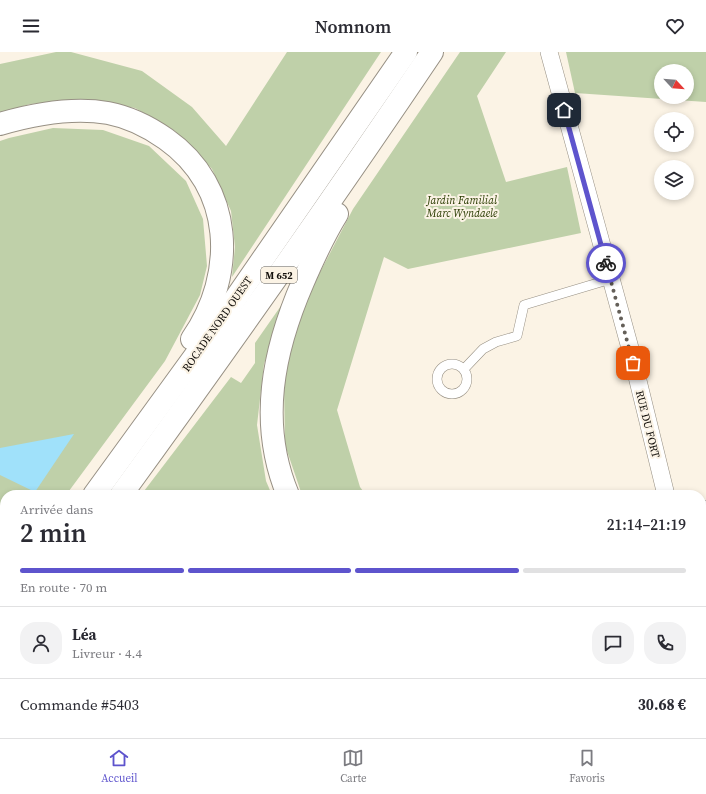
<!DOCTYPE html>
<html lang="fr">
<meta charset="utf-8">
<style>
:root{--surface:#fff;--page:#f2f2f3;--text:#2b2b33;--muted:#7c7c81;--line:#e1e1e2;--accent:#5e54cd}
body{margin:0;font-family:"Source Serif 4",serif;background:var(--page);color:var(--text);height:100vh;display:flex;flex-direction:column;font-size:15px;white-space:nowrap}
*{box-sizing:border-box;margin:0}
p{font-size:13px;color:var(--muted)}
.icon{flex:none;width:22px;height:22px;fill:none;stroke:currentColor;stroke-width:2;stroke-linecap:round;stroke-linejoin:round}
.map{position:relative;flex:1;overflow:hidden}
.details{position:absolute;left:0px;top:438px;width:706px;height:248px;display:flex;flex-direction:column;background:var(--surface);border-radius:16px 16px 0 0;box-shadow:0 2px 6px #0003}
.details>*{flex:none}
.needle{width:26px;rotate:116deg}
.tools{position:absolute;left:654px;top:12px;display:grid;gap:8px}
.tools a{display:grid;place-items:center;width:40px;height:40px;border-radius:50%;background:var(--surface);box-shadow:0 2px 6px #0003;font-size:20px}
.pin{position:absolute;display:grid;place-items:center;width:34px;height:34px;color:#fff;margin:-17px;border-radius:8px;box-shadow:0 2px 6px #0006}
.courier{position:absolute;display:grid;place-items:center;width:40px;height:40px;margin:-20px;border:3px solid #5e54cd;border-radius:50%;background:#fff;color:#222;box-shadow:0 1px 5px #0007}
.overview em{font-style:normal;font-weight:600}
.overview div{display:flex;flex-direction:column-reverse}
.overview{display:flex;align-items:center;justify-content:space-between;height:68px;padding:0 20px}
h1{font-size:26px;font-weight:600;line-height:30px}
.bar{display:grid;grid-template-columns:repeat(4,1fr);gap:6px 4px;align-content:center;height:48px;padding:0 20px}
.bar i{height:5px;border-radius:3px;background:var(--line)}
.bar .current{background:var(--accent)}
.bar p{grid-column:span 4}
.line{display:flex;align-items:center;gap:10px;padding:0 20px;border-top:1px solid var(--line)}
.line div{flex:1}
.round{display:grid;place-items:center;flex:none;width:42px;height:42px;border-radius:16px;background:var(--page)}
header{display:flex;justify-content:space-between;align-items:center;height:52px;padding:0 20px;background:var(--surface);font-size:18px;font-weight:600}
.menu{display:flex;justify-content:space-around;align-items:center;height:56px;border-top:1px solid var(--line);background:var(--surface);font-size:11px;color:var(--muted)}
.menu a{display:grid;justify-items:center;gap:2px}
.menu .current{color:var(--accent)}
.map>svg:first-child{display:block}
</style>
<header><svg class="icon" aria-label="menu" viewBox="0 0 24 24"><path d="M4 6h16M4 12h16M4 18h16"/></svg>Nomnom<svg class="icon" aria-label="heart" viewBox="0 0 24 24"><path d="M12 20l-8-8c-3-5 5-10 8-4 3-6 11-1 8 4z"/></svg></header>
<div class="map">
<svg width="706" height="686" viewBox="0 0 706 686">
<rect width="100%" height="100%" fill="#fbf3e5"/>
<g fill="#bfd0a9" fill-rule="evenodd">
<polygon points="56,0 71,0 142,19 192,55 226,94 287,0 381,0 232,225 235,195 231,159 212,117 175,79 135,56 88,48 30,52 0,61 0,12"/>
<polygon points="460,0 506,0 477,44 506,130 567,115 581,181 408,217 384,205 337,358 360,435 366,443 302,443 285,393 284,334 294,278 317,226 353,157"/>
<path d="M 566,0 L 706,0 L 706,50 L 575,41 ZM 661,19 L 687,19 L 687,45 L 661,45 Z"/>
<polygon points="53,76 103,78 149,94 186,129 203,167 207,214 200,243 165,309 66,443 5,443 5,460 0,459 0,89 9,86"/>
<polygon points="285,248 264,312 257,373 266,429 272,443 141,443 231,325 241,331 255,311 255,291"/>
<polygon points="706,612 706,686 655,686 643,681 701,681 701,613"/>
<polygon points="5,617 5,681 25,681 10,686 0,686 0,622"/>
<polygon points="125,681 344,681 372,686 104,686"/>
<polygon points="503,681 553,681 565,686 515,686"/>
</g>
<polygon fill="#a0e1fa" points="74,382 35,440 0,423 0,396"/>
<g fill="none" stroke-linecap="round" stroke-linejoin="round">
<g stroke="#979084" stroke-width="10">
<g id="lane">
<circle cx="452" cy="327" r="15"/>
<polyline points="464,317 483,297 496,290 517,284 524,253 611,227"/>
<polyline points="701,546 706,545"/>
</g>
</g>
<g stroke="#979084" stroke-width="18">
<g id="street">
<polyline points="549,0 630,296 666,443"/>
<polyline points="701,465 706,457"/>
<polyline points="701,598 706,621"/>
</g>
</g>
<g stroke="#979084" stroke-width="24">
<g id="highway">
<path d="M 0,72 C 34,62 73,55 108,61 C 129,65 149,75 166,87 C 234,135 237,222 192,287"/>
<polyline points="94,443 211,282 406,0"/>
<path d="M 121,443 C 227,297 331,150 432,0"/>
<path d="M 288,443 C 258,371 273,299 303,230 C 313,207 324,183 337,162"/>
<polyline points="0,479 5,480"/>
<polyline points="0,521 5,523"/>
<polyline points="0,563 5,558"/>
<polyline points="0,597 5,591"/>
<polyline points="404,681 422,686"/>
<polyline points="471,681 484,686"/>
<polyline points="583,681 595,686"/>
<polyline points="619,681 630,686"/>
<polyline points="46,686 63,681"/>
</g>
</g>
<use href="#lane" stroke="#fff" stroke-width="9"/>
<use href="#street" stroke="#fff" stroke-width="17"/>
<use href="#highway" stroke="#fff" stroke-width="22"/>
</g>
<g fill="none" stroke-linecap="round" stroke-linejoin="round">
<polyline stroke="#645f58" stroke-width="4" stroke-dasharray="0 7.2" points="606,211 633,311"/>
<polyline stroke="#5e54cd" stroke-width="5" points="564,58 606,211"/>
</g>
<g text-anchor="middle" stroke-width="4" stroke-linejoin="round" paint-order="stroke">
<rect fill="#fbf3e5" stroke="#59544d" stroke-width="1" x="261" y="215" width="36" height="16" rx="3"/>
<g font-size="10" font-weight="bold" fill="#13100c">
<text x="279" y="227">M 652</text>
</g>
<g font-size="11" font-style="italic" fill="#2a3c02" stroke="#fbf3e5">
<text x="462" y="152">Jardin Familial<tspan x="462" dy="13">Marc Wyndaele</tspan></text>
</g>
<g font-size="11" fill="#13100c" stroke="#fbf3e5">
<text transform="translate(217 272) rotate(-55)" y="4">ROCADE NORD OUEST</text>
<text transform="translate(648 372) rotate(76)" y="4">RUE DU FORT</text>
</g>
</g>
</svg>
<div class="tools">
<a><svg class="needle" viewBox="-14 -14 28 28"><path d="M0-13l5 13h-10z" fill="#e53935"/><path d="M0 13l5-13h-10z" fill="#7c7c81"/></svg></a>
<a><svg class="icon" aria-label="locate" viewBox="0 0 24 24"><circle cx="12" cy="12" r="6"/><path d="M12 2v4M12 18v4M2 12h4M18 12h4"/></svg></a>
<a><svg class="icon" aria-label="layers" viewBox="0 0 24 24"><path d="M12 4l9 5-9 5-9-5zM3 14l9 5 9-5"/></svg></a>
</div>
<div class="pin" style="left:633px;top:311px;background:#ea580c"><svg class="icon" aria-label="bag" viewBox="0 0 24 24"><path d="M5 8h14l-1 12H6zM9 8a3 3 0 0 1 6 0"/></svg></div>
<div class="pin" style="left:564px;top:58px;background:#1f2937"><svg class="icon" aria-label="home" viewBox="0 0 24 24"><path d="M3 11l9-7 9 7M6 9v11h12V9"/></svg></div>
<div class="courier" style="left:606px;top:211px"><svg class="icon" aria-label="bike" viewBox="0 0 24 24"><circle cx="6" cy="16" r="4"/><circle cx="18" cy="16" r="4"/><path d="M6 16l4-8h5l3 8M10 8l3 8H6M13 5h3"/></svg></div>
<section class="details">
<div class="overview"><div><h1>2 min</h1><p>Arrivée dans</p></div><em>21:14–21:19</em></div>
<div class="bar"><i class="current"></i><i class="current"></i><i class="current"></i><i></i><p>En route · 70 m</p></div>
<div class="line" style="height:72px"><a class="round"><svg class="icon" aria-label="person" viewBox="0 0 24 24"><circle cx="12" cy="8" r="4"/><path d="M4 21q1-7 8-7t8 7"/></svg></a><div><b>Léa</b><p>Livreur · 4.4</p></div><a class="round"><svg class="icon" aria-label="chat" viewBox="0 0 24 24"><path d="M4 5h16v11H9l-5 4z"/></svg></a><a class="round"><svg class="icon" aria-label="phone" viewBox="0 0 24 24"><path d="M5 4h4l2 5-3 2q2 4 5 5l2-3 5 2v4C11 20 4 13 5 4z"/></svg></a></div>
<div class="line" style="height:52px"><div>Commande #5403</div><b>30.68 €</b></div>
</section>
</div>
<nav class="menu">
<a class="current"><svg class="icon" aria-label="home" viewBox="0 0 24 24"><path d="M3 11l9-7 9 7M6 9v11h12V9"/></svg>Accueil</a>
<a><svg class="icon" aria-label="map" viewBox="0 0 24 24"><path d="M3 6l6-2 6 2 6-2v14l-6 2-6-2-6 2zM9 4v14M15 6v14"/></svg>Carte</a>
<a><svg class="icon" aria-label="saved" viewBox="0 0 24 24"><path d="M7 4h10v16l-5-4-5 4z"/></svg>Favoris</a>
</nav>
